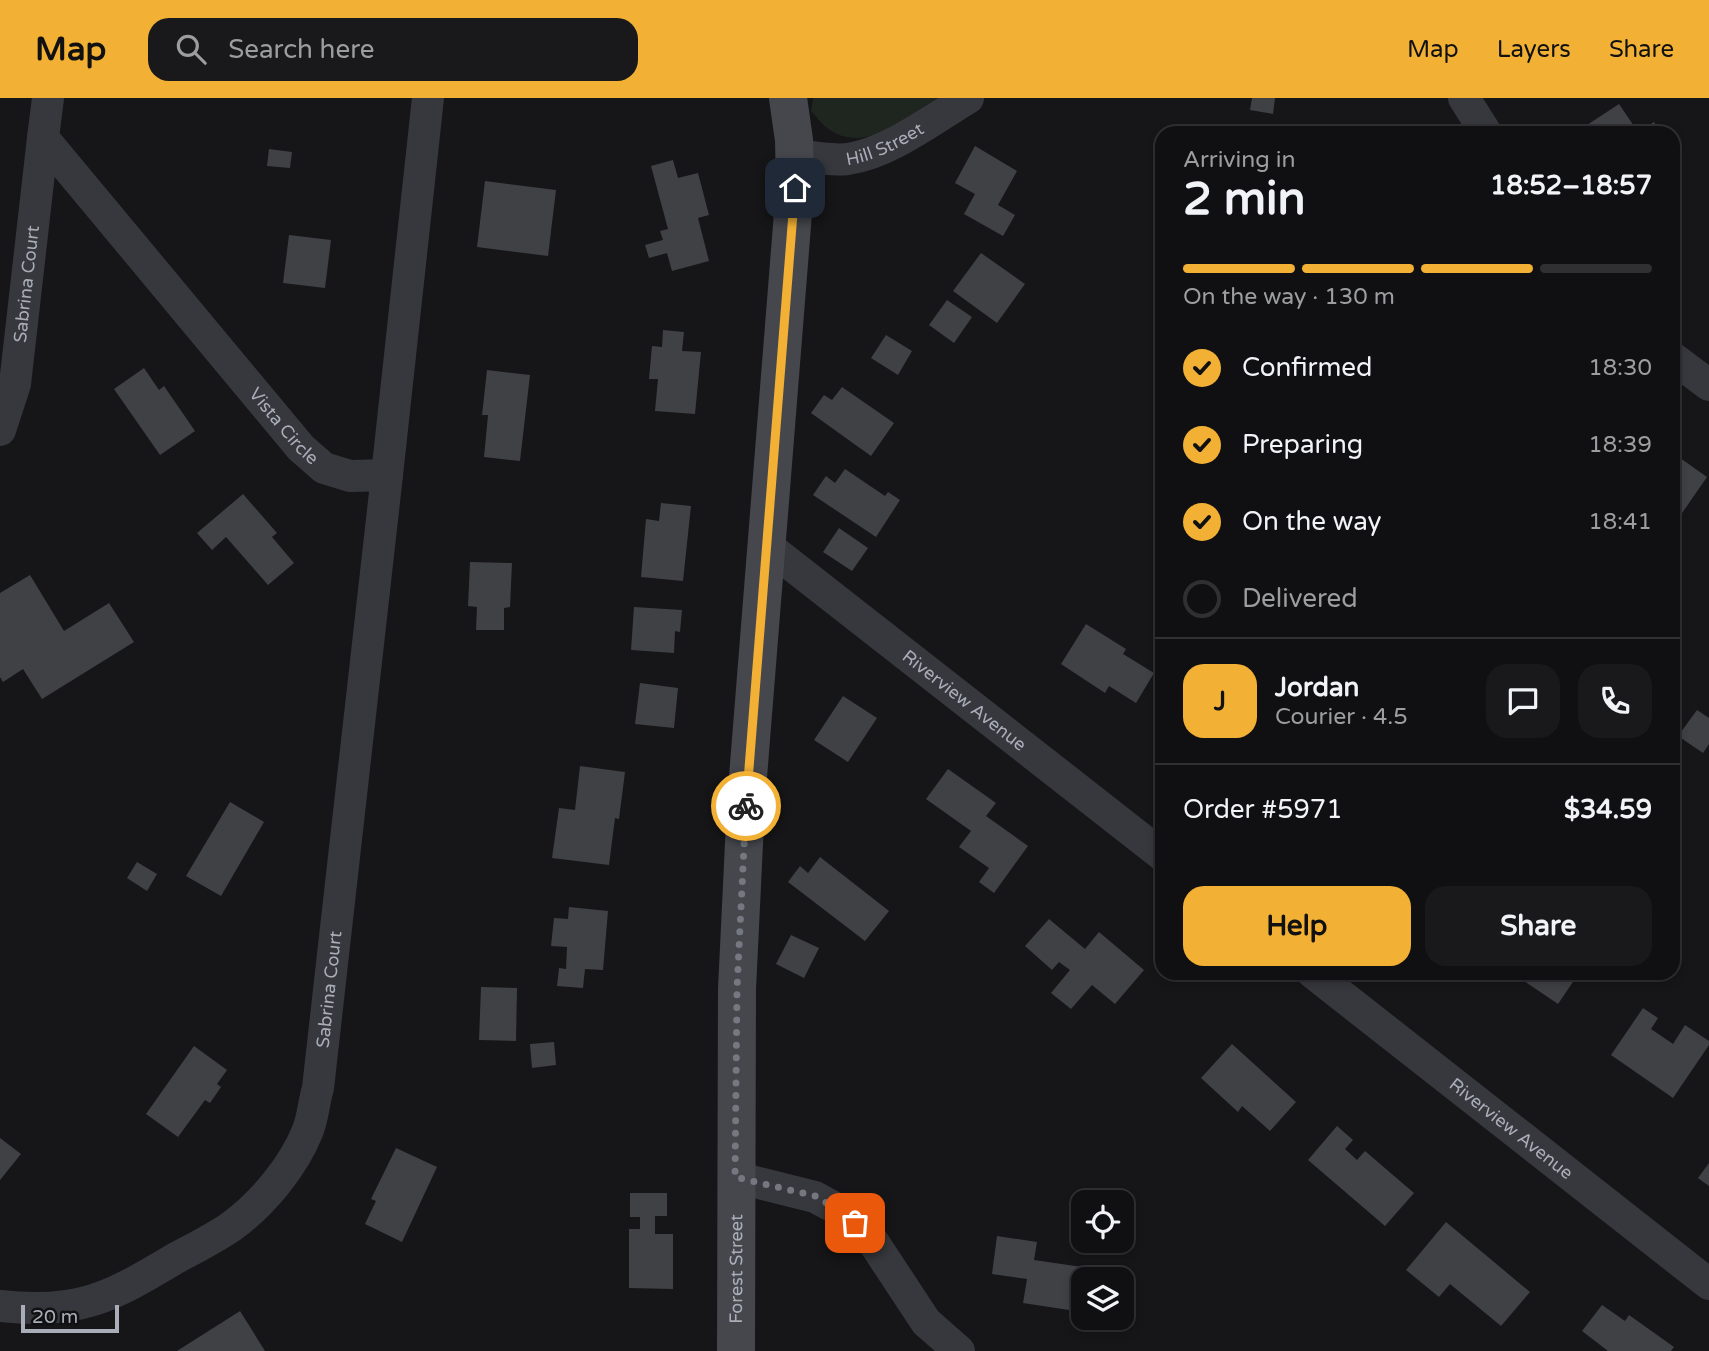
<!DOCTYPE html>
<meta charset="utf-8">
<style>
:root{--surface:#101012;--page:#19191b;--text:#f1f3f6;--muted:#9c9d9f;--line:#303032;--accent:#f2b134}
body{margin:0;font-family:"Varela Round",sans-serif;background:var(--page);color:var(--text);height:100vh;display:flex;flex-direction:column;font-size:26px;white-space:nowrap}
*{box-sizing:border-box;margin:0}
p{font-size:23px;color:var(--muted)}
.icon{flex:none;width:38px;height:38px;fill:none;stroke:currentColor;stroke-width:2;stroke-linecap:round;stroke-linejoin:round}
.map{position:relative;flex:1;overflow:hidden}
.drawer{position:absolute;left:1155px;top:28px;width:525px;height:854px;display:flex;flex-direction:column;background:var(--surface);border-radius:21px;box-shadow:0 4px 10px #0003,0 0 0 2px var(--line)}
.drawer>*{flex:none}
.controls{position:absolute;left:1071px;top:1092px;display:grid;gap:14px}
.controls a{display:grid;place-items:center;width:63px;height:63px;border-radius:14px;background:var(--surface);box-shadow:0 4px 10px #0003,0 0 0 2px var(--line);font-size:35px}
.scale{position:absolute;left:21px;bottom:18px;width:98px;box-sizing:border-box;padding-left:7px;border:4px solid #a8adb8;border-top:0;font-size:19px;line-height:24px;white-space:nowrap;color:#a8adb8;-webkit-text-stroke:5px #111113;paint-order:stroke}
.pin{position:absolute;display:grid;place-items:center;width:60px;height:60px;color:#fff;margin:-30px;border-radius:14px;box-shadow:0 4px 10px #0006}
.courier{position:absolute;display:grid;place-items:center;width:70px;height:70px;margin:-35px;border:5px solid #f2b134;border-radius:50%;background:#fff;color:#222;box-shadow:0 2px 9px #0007}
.summary em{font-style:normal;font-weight:700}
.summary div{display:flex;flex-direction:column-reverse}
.summary{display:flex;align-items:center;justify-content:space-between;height:119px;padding:0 28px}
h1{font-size:46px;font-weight:700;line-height:52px}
.bar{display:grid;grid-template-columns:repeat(4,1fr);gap:10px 7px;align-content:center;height:84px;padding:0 28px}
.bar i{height:9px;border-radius:5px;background:var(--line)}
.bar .selected{background:var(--accent)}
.bar p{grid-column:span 4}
.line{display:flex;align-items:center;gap:18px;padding:0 28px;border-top:2px solid var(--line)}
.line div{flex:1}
.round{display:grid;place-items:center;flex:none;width:74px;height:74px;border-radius:21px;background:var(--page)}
ol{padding:0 28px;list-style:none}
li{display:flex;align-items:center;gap:21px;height:77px}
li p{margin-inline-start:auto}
li .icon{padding:7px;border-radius:50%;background:var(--accent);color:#111;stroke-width:4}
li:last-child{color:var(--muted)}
li i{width:38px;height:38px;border:4px solid var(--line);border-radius:50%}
.button{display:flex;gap:14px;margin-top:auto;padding:14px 28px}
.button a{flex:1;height:80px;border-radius:21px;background:var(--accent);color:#111;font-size:28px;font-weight:700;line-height:80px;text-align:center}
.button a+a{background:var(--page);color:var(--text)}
header{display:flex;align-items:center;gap:42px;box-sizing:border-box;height:98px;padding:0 35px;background:var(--accent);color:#111}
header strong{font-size:33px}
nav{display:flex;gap:38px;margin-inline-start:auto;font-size:24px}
.search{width:490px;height:63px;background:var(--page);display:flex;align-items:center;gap:18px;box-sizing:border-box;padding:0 24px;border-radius:21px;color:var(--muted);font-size:26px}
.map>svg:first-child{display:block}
</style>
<header>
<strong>Map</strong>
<div class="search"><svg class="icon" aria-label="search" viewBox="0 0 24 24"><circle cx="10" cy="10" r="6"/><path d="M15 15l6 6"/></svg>Search here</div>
<nav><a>Map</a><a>Layers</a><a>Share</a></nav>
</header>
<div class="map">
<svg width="1709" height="1253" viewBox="0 0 1709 1253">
<rect width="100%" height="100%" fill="#161618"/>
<path fill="#1e261f" d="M 813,0 L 937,0 C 906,20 863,59 826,29 C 821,25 816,18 811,13 Z"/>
<g fill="#404145">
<polygon points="1252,0 1275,0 1273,16 1250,12"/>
<polygon points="1619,6 1638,34 1654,24 1661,35 1592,35 1587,27"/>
<polygon points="975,48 1017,73 998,107 1015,117 1003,138 964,116 975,96 955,85"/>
<polygon points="269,51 292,54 290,70 267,68"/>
<polygon points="673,62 678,80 698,75 709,117 698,120 709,163 672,173 667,155 649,160 645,147 663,142 660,133 668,131 651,68"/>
<polygon points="485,83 556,92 548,158 477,149"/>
<polygon points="289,137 331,142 325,190 283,185"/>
<polygon points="981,155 1025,186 997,225 953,193"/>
<polygon points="947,202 972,219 954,245 929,227"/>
<polygon points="663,232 684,234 682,253 701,254 695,316 655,313 658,281 649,281 652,248 662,249"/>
<polygon points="886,237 912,253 898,277 871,260"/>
<polygon points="144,270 159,292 164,288 195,333 160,357 114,291"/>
<polygon points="487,272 530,277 520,363 484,359 488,317 482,317"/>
<polygon points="842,289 894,325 871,358 811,315 824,297 832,302"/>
<polygon points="1673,355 1707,379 1680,418 1673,413"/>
<polygon points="845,371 885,398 888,394 900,402 876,439 813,397 826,378 835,385"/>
<polygon points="243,396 277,435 272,439 294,465 268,487 226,439 212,452 197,435"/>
<polygon points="661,405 691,408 683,483 641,479 646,421 659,423"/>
<polygon points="839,430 868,450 852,473 823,454"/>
<polygon points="470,464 512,465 510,509 504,510 504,532 476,532 477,509 468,508"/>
<polygon points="30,477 64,533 109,505 134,544 42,601 23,571 3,584 0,579 0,495"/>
<polygon points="634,509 682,512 680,534 675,533 674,555 631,552"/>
<polygon points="1086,526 1126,551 1123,556 1154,575 1136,605 1109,588 1105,595 1061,566"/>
<polygon points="640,585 678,590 674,630 635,626"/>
<polygon points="843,598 877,620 848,664 814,642"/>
<polygon points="1697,612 1709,620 1709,646 1703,655 1678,638"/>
<polygon points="580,668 625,674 619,721 615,720 609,767 552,760 559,710 575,712"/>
<polygon points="948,671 996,705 986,718 1028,748 994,795 979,784 989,770 959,749 971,733 926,701"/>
<polygon points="230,704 264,724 221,798 186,778"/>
<polygon points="820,759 889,813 865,843 788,784 800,768 808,775"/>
<polygon points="137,764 157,776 147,793 127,780"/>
<polygon points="569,809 608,813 603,872 585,871 583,890 557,888 559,870 566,871 567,849 551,848 554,820 568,821"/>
<polygon points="1049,821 1085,851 1099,834 1144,872 1115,906 1092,887 1071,911 1051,895 1070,872 1059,864 1052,872 1025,848"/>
<polygon points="791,837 819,850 804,880 776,866"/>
<polygon points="1512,875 1579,875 1558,906"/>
<polygon points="481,889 517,890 516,943 479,942"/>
<polygon points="1643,910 1658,920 1651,931 1673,946 1685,927 1709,943 1709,947 1673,1000 1611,957"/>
<polygon points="554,944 556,967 532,970 530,946"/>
<polygon points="1232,946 1296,1004 1270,1033 1242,1008 1238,1014 1201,980"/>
<polygon points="194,948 227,972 217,986 221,989 210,1005 205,1002 178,1039 146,1016"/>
<polygon points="1337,1028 1353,1042 1345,1051 1357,1062 1365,1053 1414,1095 1385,1128 1308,1062"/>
<polygon points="0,1040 21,1056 0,1082"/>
<polygon points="396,1050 437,1069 402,1144 365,1126 376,1103 371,1101"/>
<polygon points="1709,1065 1709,1088 1698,1080"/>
<polygon points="630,1095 667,1095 667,1118 655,1118 655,1136 673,1136 673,1191 629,1190 629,1131 640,1131 640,1119 630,1119"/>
<polygon points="1446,1124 1530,1194 1501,1228 1450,1186 1439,1199 1406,1172"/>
<polygon points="997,1138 1037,1144 1034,1162 1089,1170 1087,1181 1083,1181 1082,1214 1023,1205 1027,1181 992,1176"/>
<polygon points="1602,1207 1625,1223 1629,1217 1674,1249 1671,1253 1608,1253 1582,1233"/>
<polygon points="240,1213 265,1253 177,1253"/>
</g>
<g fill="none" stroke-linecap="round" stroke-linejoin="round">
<g stroke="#37383d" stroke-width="32">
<path id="s1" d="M 48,0 L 43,40 L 301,350 L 324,370 L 350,378 L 387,377 L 428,0"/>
<polyline points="1464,0 1486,35"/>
<path id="s2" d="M 794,56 C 812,59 830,63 848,61 C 889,55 933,21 968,0"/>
<polyline points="1673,260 1709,287"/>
<path id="s3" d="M 0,332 L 15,286 L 43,40"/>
<path id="s4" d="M 766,447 L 1162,757"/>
<path id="s5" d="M 1313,875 L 1709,1186"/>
<polyline points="735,1079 815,1099 839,1112 872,1142 926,1224 959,1253"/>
<path id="s6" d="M 0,1208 C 79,1217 111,1199 176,1160 C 195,1150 215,1140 232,1128 C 263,1105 294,1068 308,1032 C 313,1019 314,1003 318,990 L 387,377"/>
</g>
<path stroke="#45474d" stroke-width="38" id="s7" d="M 736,1253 L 737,891 L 746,704 L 795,90 L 794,42 L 788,0"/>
</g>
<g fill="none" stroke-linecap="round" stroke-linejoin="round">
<polyline stroke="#757880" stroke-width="7" stroke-dasharray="0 12.6" points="746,708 737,891 735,1079 815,1098 839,1112 855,1125"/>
<polyline stroke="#f2b134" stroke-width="9" points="746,708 795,90"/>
</g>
<g text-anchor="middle" stroke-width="5" stroke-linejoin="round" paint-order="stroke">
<g font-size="18" fill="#a8adb8" stroke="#111113">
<text dy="6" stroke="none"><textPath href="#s2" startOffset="94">Hill Street</textPath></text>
<text dy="6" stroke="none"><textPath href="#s3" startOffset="149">Sabrina Court</textPath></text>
<text dy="6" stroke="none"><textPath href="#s1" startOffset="416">Vista Circle</textPath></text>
<text dy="6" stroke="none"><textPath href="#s4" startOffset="252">Riverview Avenue</textPath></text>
<text dy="6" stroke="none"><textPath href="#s6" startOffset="518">Sabrina Court</textPath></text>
<text dy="6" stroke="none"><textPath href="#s5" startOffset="252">Riverview Avenue</textPath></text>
<text dy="6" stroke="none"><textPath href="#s7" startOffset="82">Forest Street</textPath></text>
</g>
</g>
</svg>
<div class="controls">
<a><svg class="icon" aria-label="locate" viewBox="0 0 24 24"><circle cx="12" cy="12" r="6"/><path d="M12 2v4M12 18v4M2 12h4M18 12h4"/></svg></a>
<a><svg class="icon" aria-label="layers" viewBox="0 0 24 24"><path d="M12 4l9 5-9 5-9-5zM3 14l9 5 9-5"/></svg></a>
</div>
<div class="scale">20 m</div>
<div class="pin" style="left:855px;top:1125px;background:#ea580c"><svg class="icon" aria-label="bag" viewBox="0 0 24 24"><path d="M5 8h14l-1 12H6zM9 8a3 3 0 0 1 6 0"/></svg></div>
<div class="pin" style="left:795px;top:90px;background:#1f2937"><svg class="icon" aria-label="home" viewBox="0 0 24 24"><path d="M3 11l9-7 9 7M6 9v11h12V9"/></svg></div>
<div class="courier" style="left:746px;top:708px"><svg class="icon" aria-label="bike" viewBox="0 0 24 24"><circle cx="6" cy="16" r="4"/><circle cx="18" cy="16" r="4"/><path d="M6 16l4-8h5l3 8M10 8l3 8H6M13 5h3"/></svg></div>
<section class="drawer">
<div class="summary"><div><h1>2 min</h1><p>Arriving in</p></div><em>18:52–18:57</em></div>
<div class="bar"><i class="selected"></i><i class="selected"></i><i class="selected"></i><i></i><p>On the way · 130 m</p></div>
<ol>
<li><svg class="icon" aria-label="check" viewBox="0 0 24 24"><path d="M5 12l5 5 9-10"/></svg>Confirmed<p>18:30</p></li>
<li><svg class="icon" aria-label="check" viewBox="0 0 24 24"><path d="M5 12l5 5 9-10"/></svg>Preparing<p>18:39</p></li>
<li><svg class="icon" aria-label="check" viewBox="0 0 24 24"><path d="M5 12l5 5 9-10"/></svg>On the way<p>18:41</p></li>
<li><i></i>Delivered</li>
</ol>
<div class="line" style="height:126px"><b class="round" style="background:var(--accent);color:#111">J</b><div><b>Jordan</b><p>Courier · 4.5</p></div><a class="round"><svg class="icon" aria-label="chat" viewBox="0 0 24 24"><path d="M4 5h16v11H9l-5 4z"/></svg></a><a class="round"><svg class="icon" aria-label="phone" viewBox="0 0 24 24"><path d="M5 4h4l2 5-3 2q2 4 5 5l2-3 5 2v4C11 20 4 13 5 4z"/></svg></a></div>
<div class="line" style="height:91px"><div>Order #5971</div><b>$34.59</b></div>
<div class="button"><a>Help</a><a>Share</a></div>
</section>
</div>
